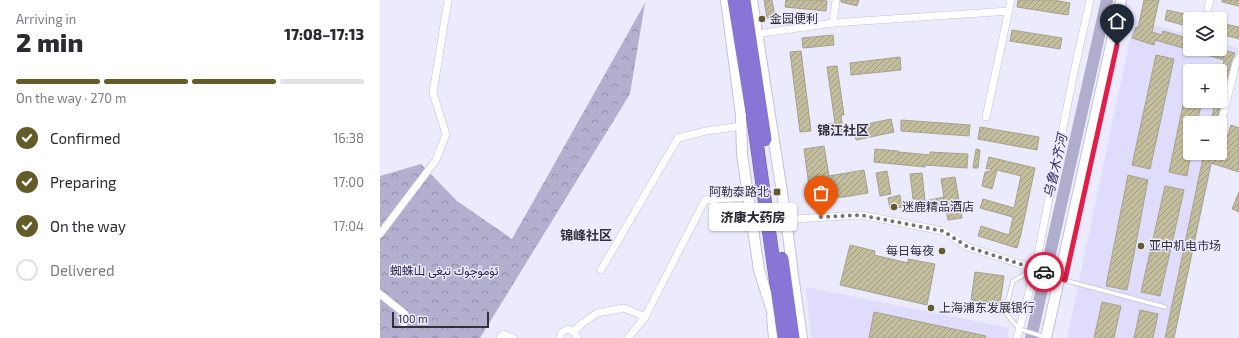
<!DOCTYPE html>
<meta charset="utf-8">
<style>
:root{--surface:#fff;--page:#f7f7f7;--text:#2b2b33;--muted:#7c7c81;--line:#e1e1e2;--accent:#645c28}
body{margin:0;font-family:"Exo 2",Vazirmatn,"Noto Sans SC",sans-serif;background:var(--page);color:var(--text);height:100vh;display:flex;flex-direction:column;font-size:15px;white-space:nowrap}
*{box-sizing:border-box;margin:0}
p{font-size:13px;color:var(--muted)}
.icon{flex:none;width:22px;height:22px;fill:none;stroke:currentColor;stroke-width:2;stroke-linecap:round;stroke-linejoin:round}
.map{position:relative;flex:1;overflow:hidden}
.sheet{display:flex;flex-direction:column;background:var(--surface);width:380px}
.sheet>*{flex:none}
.fabs{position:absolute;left:803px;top:12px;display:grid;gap:8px}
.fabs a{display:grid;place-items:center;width:44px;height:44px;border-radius:4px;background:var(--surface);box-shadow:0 1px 3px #0004;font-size:20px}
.scale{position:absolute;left:12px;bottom:10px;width:97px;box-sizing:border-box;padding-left:4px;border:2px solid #32313a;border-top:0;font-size:11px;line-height:14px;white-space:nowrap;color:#32313a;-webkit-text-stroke:3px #eceafd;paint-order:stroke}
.pin{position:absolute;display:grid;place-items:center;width:34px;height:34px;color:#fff;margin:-41px -17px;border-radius:50% 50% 50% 0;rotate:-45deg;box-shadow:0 0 4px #0007}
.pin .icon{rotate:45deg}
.courier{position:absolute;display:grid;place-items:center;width:40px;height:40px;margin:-20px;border:3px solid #e11d48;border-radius:50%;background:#fff;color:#222;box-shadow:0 1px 5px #0007}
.bubble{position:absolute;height:28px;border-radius:4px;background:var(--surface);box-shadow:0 1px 3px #0004;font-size:13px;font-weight:800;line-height:28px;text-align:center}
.summary em{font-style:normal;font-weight:800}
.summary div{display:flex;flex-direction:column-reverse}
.summary{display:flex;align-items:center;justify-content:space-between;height:68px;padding:0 16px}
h1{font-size:26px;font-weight:800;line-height:30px}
.bar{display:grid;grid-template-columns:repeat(4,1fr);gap:6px 4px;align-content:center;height:48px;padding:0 16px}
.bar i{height:5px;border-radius:3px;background:var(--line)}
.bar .on{background:var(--accent)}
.bar p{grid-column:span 4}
ol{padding:0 16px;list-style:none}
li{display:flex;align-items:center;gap:12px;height:44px}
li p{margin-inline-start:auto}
li .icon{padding:4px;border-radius:50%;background:var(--accent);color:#fff;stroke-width:4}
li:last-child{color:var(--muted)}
li i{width:22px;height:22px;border:2px solid var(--line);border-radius:50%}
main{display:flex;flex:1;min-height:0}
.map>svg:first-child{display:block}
</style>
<main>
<section class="sheet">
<div class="summary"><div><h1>2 min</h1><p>Arriving in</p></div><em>17:08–17:13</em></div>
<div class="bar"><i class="on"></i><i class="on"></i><i class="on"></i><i></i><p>On the way · 270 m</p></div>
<ol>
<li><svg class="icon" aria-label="check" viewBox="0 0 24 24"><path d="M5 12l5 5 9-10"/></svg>Confirmed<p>16:38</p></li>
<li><svg class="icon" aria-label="check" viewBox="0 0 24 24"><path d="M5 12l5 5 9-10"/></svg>Preparing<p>17:00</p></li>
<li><svg class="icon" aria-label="check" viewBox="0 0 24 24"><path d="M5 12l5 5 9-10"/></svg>On the way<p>17:04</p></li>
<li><i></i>Delivered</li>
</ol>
</section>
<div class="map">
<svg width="859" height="338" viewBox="0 0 859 338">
<defs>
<pattern id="forest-crowns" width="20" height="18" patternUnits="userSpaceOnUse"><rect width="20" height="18" fill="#b3afce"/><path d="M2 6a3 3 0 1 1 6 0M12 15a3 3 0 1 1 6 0" fill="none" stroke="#928fa8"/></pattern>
<pattern id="building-hatch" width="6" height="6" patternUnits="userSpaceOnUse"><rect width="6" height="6" fill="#c2be9e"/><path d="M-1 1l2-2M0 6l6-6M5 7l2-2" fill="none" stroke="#9e9b82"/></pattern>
</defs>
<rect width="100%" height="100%" fill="#eceafd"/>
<g fill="#e0ddfc" fill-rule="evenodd">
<path d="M 754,20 L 810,35 L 810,49 L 840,49 L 840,43 L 858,48 L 840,131 L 840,123 L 810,123 L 810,153 L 835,153 L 794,338 L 687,338 ZM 810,71 L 840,71 L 840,101 L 810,101 Z"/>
<polygon points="426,287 629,328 627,338 431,338"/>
</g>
<polygon fill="url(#forest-crowns)" points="265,3 250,94 100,338 0,338 0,176 41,164 77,201 132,239"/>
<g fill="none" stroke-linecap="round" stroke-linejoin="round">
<polyline stroke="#b1adcc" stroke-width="12" points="651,338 727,0"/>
</g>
<g fill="url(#building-hatch)" stroke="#a5a28b">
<polygon points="384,0 392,0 395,17 387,18"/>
<polygon points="406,0 433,0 447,1 446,11 405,7"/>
<polygon points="461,0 479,0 477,6 461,2"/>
<polygon points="638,0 673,0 690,3 688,15 637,7"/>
<polygon points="764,0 779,0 772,32 782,35 783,31 810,39 810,50 775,40 774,45 752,38 756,27 758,28"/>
<polygon points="842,0 859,0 859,6 842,2"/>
<polygon points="787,10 810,15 810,27 785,20"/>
<polygon points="840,23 859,27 859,39 840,34"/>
<polygon points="632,30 682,38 680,49 630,41"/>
<polygon points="453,35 454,45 423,48 422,38"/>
<polygon points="811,49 843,49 843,50 855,53 851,62 836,123 831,123 835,101 840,101 840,80 844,60 811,50"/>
<polygon points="421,51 431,131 420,132 410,52"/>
<polygon points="776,55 794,59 770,169 752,165"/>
<polygon points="520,57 521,70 471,75 470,63"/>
<polygon points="811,64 835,69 834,71 810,71"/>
<polygon points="457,66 464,115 461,115 463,133 443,135 441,124 455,123 447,67"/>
<polygon points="808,81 810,81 810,101 822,101 817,123 810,123 810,153 811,153 807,176 789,172"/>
<polygon points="511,119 514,132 476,140 473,127"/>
<polygon points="521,120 590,125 589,136 521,131"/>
<polygon points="851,125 859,128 859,172 831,163 794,338 785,338 824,153 842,153"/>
<polygon points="600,127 659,137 657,150 598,139"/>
<polygon points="444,146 449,176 484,170 488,193 464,197 440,198 430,193 424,149"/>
<polygon points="495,149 518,151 519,156 519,152 550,155 550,152 588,154 587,168 545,165 545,167 494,162"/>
<polygon points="596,149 600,150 598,168 593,168"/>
<polygon points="609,157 655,168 641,234 637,248 598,236 601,226 629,235 633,217 600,208 603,199 634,208 641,176 617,170 612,189 602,186 605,172 611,171 611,169 606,169"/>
<polygon points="507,171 511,194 500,196 496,173"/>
<polygon points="542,173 545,201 564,197 561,179 575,177 582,218 568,220 566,209 541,213 538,199 533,199 530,174"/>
<polygon points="748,175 768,180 747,290 726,286"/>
<polygon points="785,186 804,190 780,296 761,292"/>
<polygon points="859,192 859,212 852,209"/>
<polygon points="520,195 522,207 510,209 508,198"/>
<polygon points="470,245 495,251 494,255 528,263 528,259 555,264 547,305 460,285"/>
<polygon points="595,272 624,276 620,304 591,300"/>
<polygon points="722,302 741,306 734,338 714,338"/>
<polygon points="760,310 778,314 773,338 754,338"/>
<polygon points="494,312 606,336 605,338 489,338"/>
</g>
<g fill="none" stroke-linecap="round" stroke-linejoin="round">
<g stroke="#c4c1d8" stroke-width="5">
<g id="lane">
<polyline points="654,269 633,281 625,312 639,329 665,337"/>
<polyline points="680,279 785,307"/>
</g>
</g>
<g stroke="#c4c1d8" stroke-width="8">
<g id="street">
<polyline points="828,8 830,0"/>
<polyline points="453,23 456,0"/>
<polyline points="377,34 453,23 629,11"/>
<polyline points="606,117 631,0"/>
<polyline points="840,127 856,63 859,58"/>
<polyline points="406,218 415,219 481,215 563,231 588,247 655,269 679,278"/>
<polyline points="0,234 56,160 66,134 53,93 68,0"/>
<polyline points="221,270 298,138 326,131 362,126"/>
<polyline points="0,294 25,314 24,323"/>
<polyline points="194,332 200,325 217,313 244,308 265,317"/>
<polyline points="120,338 123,334 133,338"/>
<path d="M 180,338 C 180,333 184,330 189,329 L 194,332 L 197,338"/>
<polyline points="248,338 265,317 325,200 368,197"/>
<polyline points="637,338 655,269 694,72 710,0"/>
</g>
</g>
<g stroke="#c4c1d8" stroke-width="12">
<g id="secondary">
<polyline points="346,0 361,115 362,154 379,270 391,308 400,326"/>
<polyline points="372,0 406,218 413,275 422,338"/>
<polyline points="392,316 394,338"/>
<polyline points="666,338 741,0"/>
</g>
</g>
<g stroke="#6a5d9f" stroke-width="14">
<g id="highway">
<polyline points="354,0 374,124 404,338"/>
<polyline points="364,0 385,139"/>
<polyline points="402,259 413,338"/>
</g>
</g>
<use href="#lane" stroke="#fff" stroke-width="3.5"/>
<use href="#street" stroke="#fff" stroke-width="7"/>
<use href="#secondary" stroke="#fff" stroke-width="10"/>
<use href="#highway" stroke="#8875d5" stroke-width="13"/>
</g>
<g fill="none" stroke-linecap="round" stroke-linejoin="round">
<polyline stroke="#73727e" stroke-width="4" stroke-dasharray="0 7.2" points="441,217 480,215 563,231 588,247 664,272"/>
<polyline stroke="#e11d48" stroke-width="5" points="664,272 685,280 737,45"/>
</g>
<g fill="#645c28" stroke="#eceafd" stroke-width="1.5">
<circle cx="382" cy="19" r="4"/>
<rect x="393" y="188" width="8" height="8" rx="2"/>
<circle cx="514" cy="207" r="4"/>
<circle cx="761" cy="246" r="4"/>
<circle cx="562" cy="251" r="4"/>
<circle cx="551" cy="308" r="4"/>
</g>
<g text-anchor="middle" stroke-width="3" stroke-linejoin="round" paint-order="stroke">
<g font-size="12" fill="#32313a" stroke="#eceafd" text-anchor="start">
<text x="390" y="23">金园便利</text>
<text x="389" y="196" text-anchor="end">阿勒泰路北</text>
<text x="522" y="211">迷鹿精品酒店</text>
<text x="769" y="250">亚中机电市场</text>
<text x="554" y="255" text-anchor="end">每日每夜</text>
<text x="559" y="312">上海浦东发展银行</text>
</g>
<g font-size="12" fill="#2e254f" stroke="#eceafd">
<text x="64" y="275">蜘蛛山 ئۆمۈچۈك تېغى</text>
</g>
<g font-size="13" font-weight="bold" fill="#32313a" stroke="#eceafd">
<text x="463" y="135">锦江社区</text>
<text x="206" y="240">锦峰社区</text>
</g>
<g font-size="13" font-style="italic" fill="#39315c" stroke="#eceafd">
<text transform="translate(675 166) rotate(-77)" y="5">乌鲁木齐河</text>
</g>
</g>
</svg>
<div class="fabs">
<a><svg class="icon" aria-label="layers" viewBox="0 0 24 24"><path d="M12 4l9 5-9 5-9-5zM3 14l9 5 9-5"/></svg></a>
<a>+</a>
<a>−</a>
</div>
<div class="scale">100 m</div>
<div class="pin" style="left:441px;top:217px;background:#ea580c"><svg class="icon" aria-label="bag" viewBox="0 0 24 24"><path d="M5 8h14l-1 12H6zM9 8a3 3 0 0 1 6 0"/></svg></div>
<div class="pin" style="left:737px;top:45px;background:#1f2937"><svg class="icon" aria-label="home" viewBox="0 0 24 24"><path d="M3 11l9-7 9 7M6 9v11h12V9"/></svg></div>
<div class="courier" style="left:664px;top:272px"><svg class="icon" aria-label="car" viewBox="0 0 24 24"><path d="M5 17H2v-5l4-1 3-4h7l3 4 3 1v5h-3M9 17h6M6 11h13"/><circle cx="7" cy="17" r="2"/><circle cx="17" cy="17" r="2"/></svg></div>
<div class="bubble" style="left:329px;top:203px;width:88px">济康大药房</div>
</div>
</main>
